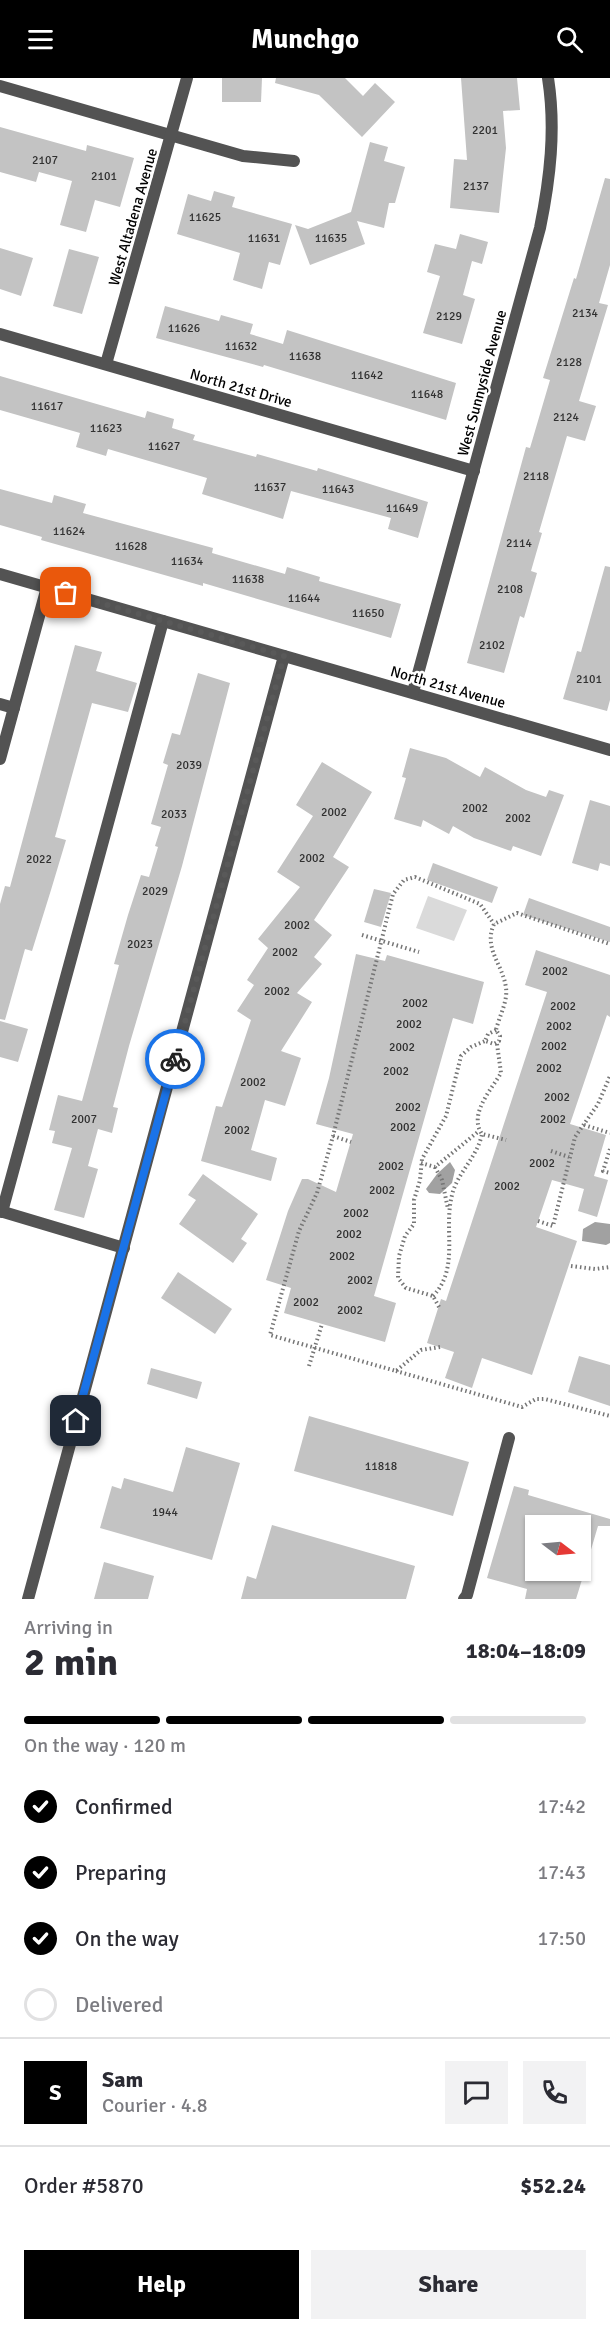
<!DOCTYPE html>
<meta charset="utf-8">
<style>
:root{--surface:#fff;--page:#f2f2f3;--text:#2b2b33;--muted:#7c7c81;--line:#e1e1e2;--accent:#000}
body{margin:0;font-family:Signika,sans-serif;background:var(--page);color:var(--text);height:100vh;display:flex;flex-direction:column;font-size:22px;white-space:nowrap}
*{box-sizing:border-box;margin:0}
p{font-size:20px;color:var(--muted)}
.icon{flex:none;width:33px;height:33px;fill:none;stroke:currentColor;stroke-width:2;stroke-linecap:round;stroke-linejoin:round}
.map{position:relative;height:1521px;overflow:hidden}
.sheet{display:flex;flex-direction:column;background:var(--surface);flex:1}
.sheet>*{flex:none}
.needle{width:39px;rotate:106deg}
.fabs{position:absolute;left:525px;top:1437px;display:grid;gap:12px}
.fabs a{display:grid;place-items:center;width:66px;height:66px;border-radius:0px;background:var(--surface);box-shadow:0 2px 4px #0004;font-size:30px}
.pin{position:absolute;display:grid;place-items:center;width:51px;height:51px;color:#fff;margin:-26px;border-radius:12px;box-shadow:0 3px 9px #0006}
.courier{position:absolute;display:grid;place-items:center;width:60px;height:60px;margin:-30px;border:4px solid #1a73e8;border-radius:50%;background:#fff;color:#222;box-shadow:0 2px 8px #0007}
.summary em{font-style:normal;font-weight:700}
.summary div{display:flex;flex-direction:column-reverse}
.summary{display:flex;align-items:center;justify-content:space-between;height:102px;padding:0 24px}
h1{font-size:39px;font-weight:700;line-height:45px}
.bar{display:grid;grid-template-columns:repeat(4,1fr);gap:9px 6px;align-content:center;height:72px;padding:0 24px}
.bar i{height:8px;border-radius:4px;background:var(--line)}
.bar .active{background:var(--accent)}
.bar p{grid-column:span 4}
.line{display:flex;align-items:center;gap:15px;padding:0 24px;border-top:2px solid var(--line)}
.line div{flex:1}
.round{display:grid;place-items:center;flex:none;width:63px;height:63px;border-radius:0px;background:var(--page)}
ol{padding:0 24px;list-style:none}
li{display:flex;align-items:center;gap:18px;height:66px}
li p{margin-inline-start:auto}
li .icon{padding:6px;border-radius:50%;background:var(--accent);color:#fff;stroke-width:4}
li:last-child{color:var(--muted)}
li i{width:33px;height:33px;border:3px solid var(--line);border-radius:50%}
.primary-button{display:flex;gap:12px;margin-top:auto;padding:12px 24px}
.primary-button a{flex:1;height:69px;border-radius:0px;background:var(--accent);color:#fff;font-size:24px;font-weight:700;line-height:69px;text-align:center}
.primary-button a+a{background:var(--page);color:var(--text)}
header{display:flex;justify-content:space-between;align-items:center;height:78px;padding:0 24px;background:var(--accent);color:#fff;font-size:27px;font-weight:700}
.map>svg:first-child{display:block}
</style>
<header><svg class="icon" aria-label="menu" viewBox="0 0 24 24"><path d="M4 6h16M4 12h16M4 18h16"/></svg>Munchgo<svg class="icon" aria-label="search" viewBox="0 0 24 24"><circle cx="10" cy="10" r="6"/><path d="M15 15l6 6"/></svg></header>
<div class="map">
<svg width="610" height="1521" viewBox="0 0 610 1521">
<rect width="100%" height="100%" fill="#fff"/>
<polygon fill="#dadada" points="428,818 467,832 454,863 416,850"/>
<g fill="#a1a1a1">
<polygon points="450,1084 455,1092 452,1105 440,1116 429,1115 426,1111 437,1096"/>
<polygon points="595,1144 610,1146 610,1165 606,1167 582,1163 583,1151"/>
</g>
<g fill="#c3c3c3">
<polygon points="222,0 262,0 261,24 222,24"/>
<polygon points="276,0 345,0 363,18 375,5 395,24 362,59 319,17 275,5"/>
<polygon points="461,0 517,0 520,32 503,33 506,70 499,135 450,130 454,81 467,82"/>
<polygon points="0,49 86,73 87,67 134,80 120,129 95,122 86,154 60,147 72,103 39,94 36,104 0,94"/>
<polygon points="370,64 388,69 384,83 405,89 395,125 389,125 384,150 357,143 365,166 310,187 295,147 308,151 351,134"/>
<polygon points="605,100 610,101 610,187 599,225 608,227 579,323 596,328 585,363 567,358 539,454 542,455 531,493 537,495 524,540 520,538 504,595 467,585 526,369 530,370 550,302 543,300 574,200 576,201"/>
<polygon points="214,113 235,119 232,129 292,146 280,187 269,184 262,211 233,202 240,175 177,156 188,116 211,123"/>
<polygon points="460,156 488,164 482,186 472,183 463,217 475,221 462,266 423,255 440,198 427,194 435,166 456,171"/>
<polygon points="0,170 33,180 21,218 0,211"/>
<polygon points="69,171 99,179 82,236 53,228"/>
<polygon points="165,228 219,243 221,237 253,246 250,256 283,266 287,252 456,305 446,342 264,287 263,289 156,260"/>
<polygon points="0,298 145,340 147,333 174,341 172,350 195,357 193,362 256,379 257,376 317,393 318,390 428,424 418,460 388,451 391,440 291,413 283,441 202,416 207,400 108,371 106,378 76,369 80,355 0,332"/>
<polygon points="0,411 52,425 54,417 86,426 83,435 213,470 212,475 285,496 287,489 320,499 319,503 401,526 391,560 203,505 203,508 41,462 42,459 0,447"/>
<polygon points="605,488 610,489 610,622 607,633 563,621 577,573 581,574"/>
<polygon points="75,567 102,574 96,593 137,605 128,634 92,625 55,759 66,762 51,812 32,873 25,871 5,942 0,941 0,826 5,808 10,809"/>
<polygon points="198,595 230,605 182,788 129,968 113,1029 118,1030 112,1055 98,1051 88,1088 98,1091 84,1140 54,1132 72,1070 52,1065 55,1053 49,1052 58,1017 82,1023 119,887 114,886 128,837 141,797 149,799 158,769 155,768 161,749 151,746 168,687 163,685 172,655 180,657"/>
<polygon points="410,670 446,680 480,699 485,689 526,712 546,719 549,712 564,717 541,778 513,768 511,773 474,760 453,748 449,756 423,742 421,749 394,741 406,700 402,699"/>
<polygon points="322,684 372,714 333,779 349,789 314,842 332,857 314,879 322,886 297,915 312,924 281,973 301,980 285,1028 265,1022 251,1072 277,1080 271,1103 201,1083 216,1028 222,1029 251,942 237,933 254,907 247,902 268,870 258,861 300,809 277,794 313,738 296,727"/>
<polygon points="590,722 610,728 610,788 600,785 598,793 572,785"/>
<polygon points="433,785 498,809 492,825 427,802"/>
<polygon points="374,811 391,815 381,849 364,844"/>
<polygon points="529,820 610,849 610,864 523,837"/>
<polygon points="536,872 610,897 610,939 607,937 570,1046 606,1057 594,1098 608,1102 597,1139 578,1133 584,1111 552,1102 536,1149 577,1163 532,1297 482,1280 472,1310 445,1300 454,1274 427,1265 441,1221 446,1223 547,914 525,907"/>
<polygon points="356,876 385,883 387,877 484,904 473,946 453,940 374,1218 396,1225 385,1264 284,1235 291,1210 266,1202 288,1133 302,1101 308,1101 336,1114 353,1056 316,1046 329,1000"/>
<polygon points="0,943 28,951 18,984 0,979"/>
<polygon points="203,1096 258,1136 241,1161 247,1165 233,1185 179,1146 196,1122 188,1117"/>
<polygon points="178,1194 232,1231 215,1256 161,1220"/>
<polygon points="579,1278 610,1287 610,1328 568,1314"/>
<polygon points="151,1290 202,1304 197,1321 147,1306"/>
<polygon points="309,1338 469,1384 453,1438 294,1393"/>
<polygon points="186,1369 240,1385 212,1482 100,1450 112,1408 121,1411 124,1400 173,1414"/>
<polygon points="514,1408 529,1412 528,1417 610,1441 610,1448 598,1448 585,1492 580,1491 580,1448 536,1448 536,1492 585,1492 576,1521 525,1521 527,1511 487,1500"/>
<polygon points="272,1447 415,1488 406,1521 241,1521 247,1498 256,1501"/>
<polygon points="104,1484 154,1498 148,1521 94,1521"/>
</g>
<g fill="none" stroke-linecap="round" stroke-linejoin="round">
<g stroke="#757575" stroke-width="4" stroke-dasharray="1.5 3" stroke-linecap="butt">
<polyline points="362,857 419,874"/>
<path d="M 496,952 L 488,956 L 485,963 L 494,966 L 499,963 L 500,958 L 496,952 C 499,939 508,923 506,910 C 503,886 483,871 494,846 L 517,835 L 610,866"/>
<path d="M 497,966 L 501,995 C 492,1011 468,1036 482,1056 L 506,1062"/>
<polyline points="584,1047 610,1055"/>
<polyline points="333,1058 351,1064"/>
<polyline points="610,1071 603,1093 610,1095"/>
<polyline points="551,1073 569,1079"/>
<polyline points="421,1085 435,1089 479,1053"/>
<polyline points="435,1089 442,1102 448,1131"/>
<polyline points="538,1143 553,1148 575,1059 598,1026 610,998"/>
<polyline points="571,1188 595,1191 610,1189"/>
<path d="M 433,1218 C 460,1190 443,1152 452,1117 C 457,1095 477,1080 482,1056"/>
<polyline points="439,1229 433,1218 406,1210 398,1200 399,1178 405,1158 414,1146 414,1122 420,1102 422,1081 446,1038 461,978 471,969 485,963"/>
<polyline points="440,1269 421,1272 396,1293 270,1257 299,1153 317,1115 333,1058 393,816 404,802 415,799 480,826 494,846"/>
<polyline points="309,1288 322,1246"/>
<polyline points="396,1293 522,1329 536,1321 545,1321 610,1338"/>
</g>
<g stroke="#535353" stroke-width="12">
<polyline points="0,626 14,630"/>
<polyline points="0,1133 124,1170"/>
<polyline points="2,1134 163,543"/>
<polyline points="464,1521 467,1517 509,1360"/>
</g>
<g stroke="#535353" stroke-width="12">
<polyline points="0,8 243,78 294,83"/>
<polyline points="0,256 474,393"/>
<polyline points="106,286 187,0"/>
<polyline points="0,496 610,672"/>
<path d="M 413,614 L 540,150 C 550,101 556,51 548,0"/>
<polyline points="0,681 47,509"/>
<polyline points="28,1521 284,578"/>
</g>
</g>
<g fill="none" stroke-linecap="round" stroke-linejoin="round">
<polyline stroke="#595959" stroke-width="6" stroke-dasharray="0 10.8" points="66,515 284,578 175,981"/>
<polyline stroke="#1a73e8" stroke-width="8" points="76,1343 175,981"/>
</g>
<g text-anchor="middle" stroke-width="5" stroke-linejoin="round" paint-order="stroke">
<g font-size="12" fill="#313131">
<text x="485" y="56">2201</text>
<text x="45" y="86">2107</text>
<text x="104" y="102">2101</text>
<text x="476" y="112">2137</text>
<text x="205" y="143">11625</text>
<text x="264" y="164">11631</text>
<text x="331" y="164">11635</text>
<text x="585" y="239">2134</text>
<text x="449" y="242">2129</text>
<text x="184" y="254">11626</text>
<text x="241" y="272">11632</text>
<text x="305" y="282">11638</text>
<text x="569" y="288">2128</text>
<text x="367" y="301">11642</text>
<text x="427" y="320">11648</text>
<text x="47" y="332">11617</text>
<text x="566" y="343">2124</text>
<text x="106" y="354">11623</text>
<text x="164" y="372">11627</text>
<text x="536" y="402">2118</text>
<text x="270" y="413">11637</text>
<text x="338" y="415">11643</text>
<text x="402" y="434">11649</text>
<text x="69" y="457">11624</text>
<text x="519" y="469">2114</text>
<text x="131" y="472">11628</text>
<text x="187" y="487">11634</text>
<text x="248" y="505">11638</text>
<text x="510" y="515">2108</text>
<text x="304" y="524">11644</text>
<text x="368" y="539">11650</text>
<text x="492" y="571">2102</text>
<text x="589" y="605">2101</text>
<text x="189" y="691">2039</text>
<text x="475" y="734">2002</text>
<text x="334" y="738">2002</text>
<text x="174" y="740">2033</text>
<text x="518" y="744">2002</text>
<text x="312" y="784">2002</text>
<text x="39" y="785">2022</text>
<text x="155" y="817">2029</text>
<text x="297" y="851">2002</text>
<text x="140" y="870">2023</text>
<text x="285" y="878">2002</text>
<text x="555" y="897">2002</text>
<text x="277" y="917">2002</text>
<text x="415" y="929">2002</text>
<text x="563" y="932">2002</text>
<text x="409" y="950">2002</text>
<text x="559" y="952">2002</text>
<text x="554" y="972">2002</text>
<text x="402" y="973">2002</text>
<text x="549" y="994">2002</text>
<text x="396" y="997">2002</text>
<text x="253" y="1008">2002</text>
<text x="557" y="1023">2002</text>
<text x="408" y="1033">2002</text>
<text x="84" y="1045">2007</text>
<text x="553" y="1045">2002</text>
<text x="403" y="1053">2002</text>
<text x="237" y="1056">2002</text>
<text x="542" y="1089">2002</text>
<text x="391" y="1092">2002</text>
<text x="507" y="1112">2002</text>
<text x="382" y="1116">2002</text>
<text x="356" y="1139">2002</text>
<text x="349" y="1160">2002</text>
<text x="342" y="1182">2002</text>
<text x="360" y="1206">2002</text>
<text x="306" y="1228">2002</text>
<text x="350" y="1236">2002</text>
<text x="381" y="1392">11818</text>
<text x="165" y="1438">1944</text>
</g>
<g font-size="15" fill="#000" stroke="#fff">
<text transform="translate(133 139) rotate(-74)" y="5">West Altadena Avenue</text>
<text transform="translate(482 305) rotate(-75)" y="5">West Sunnyside Avenue</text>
<text transform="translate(241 310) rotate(16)" y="5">North 21st Drive</text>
<text transform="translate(448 609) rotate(16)" y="5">North 21st Avenue</text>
</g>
</g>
</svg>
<div class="fabs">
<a><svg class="needle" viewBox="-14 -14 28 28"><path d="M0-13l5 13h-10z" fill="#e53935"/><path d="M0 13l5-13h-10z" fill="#7c7c81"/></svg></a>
</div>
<div class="pin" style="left:66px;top:515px;background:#ea580c"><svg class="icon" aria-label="bag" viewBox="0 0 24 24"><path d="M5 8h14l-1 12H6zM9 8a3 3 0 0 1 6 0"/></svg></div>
<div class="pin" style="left:76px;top:1343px;background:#1f2937"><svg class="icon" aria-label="home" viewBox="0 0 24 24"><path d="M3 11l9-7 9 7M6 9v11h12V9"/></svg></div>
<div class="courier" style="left:175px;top:981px"><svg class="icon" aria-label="bike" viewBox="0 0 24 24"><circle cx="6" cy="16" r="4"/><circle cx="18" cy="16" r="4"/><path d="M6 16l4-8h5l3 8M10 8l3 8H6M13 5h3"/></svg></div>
</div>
<section class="sheet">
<div class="summary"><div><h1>2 min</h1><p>Arriving in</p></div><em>18:04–18:09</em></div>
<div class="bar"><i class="active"></i><i class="active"></i><i class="active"></i><i></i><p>On the way · 120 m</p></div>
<ol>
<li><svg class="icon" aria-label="check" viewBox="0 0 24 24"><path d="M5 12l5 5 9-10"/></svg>Confirmed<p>17:42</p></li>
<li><svg class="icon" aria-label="check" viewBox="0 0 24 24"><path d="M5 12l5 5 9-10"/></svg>Preparing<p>17:43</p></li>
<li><svg class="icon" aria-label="check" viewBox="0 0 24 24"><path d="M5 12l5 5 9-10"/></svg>On the way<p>17:50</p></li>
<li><i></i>Delivered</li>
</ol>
<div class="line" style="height:108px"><b class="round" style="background:var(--accent);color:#fff">S</b><div><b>Sam</b><p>Courier · 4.8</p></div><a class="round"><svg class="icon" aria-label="chat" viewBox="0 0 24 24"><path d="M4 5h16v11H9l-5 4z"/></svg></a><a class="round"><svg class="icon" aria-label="phone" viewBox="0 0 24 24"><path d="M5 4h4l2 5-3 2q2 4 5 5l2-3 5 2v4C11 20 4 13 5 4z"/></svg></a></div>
<div class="line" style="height:78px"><div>Order #5870</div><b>$52.24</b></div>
<div class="primary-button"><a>Help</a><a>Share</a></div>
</section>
